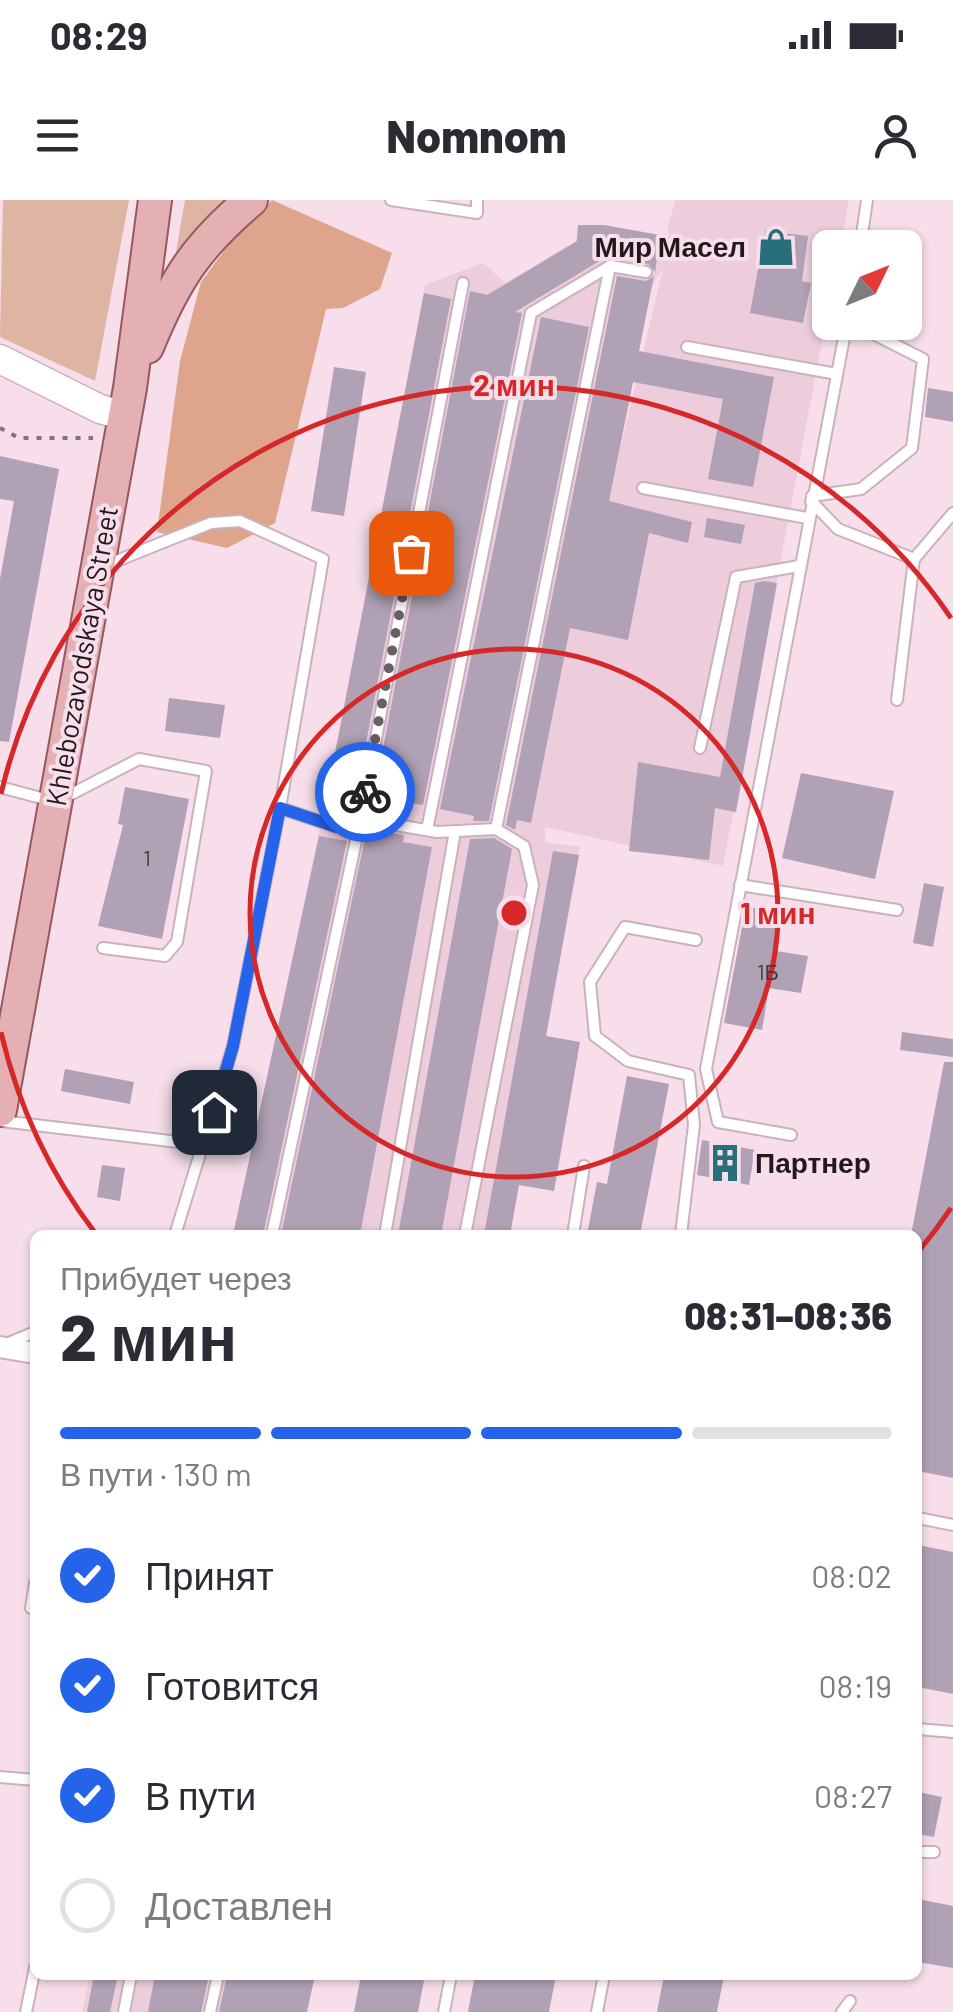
<!DOCTYPE html>
<html lang="ru">
<meta charset="utf-8">
<style>
:root{--surface:#fff;--page:#f2f2f3;--text:#2b2b33;--muted:#7c7c81;--line:#e1e1e2;--accent:#2563eb}
body{margin:0;font-family:Barlow,sans-serif;background:var(--page);color:var(--text);height:100vh;display:flex;flex-direction:column;font-size:38px;white-space:nowrap}
*{box-sizing:border-box;margin:0}
p{font-size:32px;color:var(--muted)}
.icon{flex:none;width:55px;height:55px;fill:none;stroke:currentColor;stroke-width:2;stroke-linecap:round;stroke-linejoin:round}
.map{position:relative;flex:1;overflow:hidden}
.panel{position:absolute;left:30px;top:1030px;width:892px;height:750px;display:flex;flex-direction:column;background:var(--surface);border-radius:15px;box-shadow:0 2px 8px #0004}
.panel>*{flex:none}
.needle{width:65px;rotate:47deg}
.buttons{position:absolute;left:812px;top:30px;display:grid;gap:20px}
.buttons a{display:grid;place-items:center;width:110px;height:110px;border-radius:15px;background:var(--surface);box-shadow:0 2px 8px #0004;font-size:50px}
.pin{position:absolute;display:grid;place-items:center;width:85px;height:85px;color:#fff;margin:-42px;border-radius:20px;box-shadow:0 5px 15px #0006}
.courier{position:absolute;display:grid;place-items:center;width:100px;height:100px;margin:-50px;border:8px solid #2563eb;border-radius:50%;background:#fff;color:#222;box-shadow:0 2px 12px #0007}
.overview em{font-style:normal;font-weight:800}
.overview div{display:flex;flex-direction:column-reverse}
.overview{display:flex;align-items:center;justify-content:space-between;height:170px;padding:0 30px}
h1{font-size:65px;font-weight:800;line-height:75px}
.bar{display:grid;grid-template-columns:repeat(4,1fr);gap:15px 10px;align-content:center;height:120px;padding:0 30px}
.bar i{height:12px;border-radius:8px;background:var(--line)}
.bar .current{background:var(--accent)}
.bar p{grid-column:span 4}
ol{padding:0 30px;list-style:none}
li{display:flex;align-items:center;gap:30px;height:110px}
li p{margin-inline-start:auto}
li .icon{padding:10px;border-radius:50%;background:var(--accent);color:#fff;stroke-width:4}
li:last-child{color:var(--muted)}
li i{width:55px;height:55px;border:5px solid var(--line);border-radius:50%}
.status{display:flex;justify-content:space-between;align-items:center;height:70px;padding:0 50px;background:var(--surface);direction:ltr}
.status svg{height:28px;fill:currentColor}
header{display:flex;justify-content:space-between;align-items:center;height:130px;padding:0 30px;background:var(--surface);font-size:45px;font-weight:800}
.map>svg:first-child{display:block}
</style>
<div class="status"><b>08:29</b><svg viewBox="0 0 49 12"><path d="M0 12V9h3v3zM5 12V6h3v6zM10 12V3h3v9zM15 12V0h3v12zM26 1h20v11H26zM47 4h2v5h-2z"/></svg></div>
<header><svg class="icon" aria-label="menu" viewBox="0 0 24 24"><path d="M4 6h16M4 12h16M4 18h16"/></svg>Nomnom<svg class="icon" aria-label="person" viewBox="0 0 24 24"><circle cx="12" cy="8" r="4"/><path d="M4 21q1-7 8-7t8 7"/></svg></header>
<div class="map">
<svg width="953" height="1812" viewBox="0 0 953 1812">
<rect width="100%" height="100%" fill="#f7deea"/>
<g fill="#edcddc" fill-rule="evenodd">
<path d="M 676,0 L 849,0 L 840,47 L 830,48 L 830,99 L 723,666 L 545,627 L 545,642 L 580,647 L 510,1035 L 233,1035 L 326,600 L 425,85 L 483,63 L 506,83 L 576,41 L 578,25 L 670,37 L 667,27 ZM 663,68 L 618,258 L 651,88 Z"/>
<polygon points="90,1775 278,1775 272,1812 82,1812"/>
</g>
<g fill="#deb4a2">
<polygon points="3,0 129,0 95,181 0,137"/>
<polygon points="185,0 227,0 195,29 173,69"/>
</g>
<polygon fill="#dea48c" points="272,0 392,53 380,89 343,108 326,109 275,323 227,348 157,332 180,161 201,82 232,40"/>
<g fill="#b0a1b4">
<polygon points="578,25 604,25 671,37 667,59 657,57 655,72 648,64 619,59 621,48 515,112 522,113 423,605 410,603 407,618 371,612 470,91 487,95 577,41"/>
<polygon points="765,31 808,36 802,81 811,83 803,123 750,113"/>
<polygon points="617,76 646,81 654,76 639,151 774,177 753,287 708,279 723,199 633,182 609,301 692,322 688,343 649,333 628,440 570,428 531,623 517,620 515,630 506,625"/>
<polygon points="424,93 451,99 354,606 326,600"/>
<polygon points="541,117 589,127 489,621 473,621 474,616 440,609"/>
<polygon points="334,167 366,172 344,316 311,311"/>
<polygon points="928,188 953,192 953,222 925,217"/>
<polygon points="0,256 59,269 9,542 0,541 0,379 14,301 0,299"/>
<polygon points="707,318 745,325 741,344 704,337"/>
<polygon points="764,381 777,383 736,612 715,608 709,660 629,651 638,562 720,577 755,383"/>
<polygon points="169,498 225,505 220,538 165,531"/>
<polygon points="801,573 894,591 875,679 782,658"/>
<polygon points="125,587 189,599 162,739 98,726 123,625 118,624"/>
<polygon points="367,629 404,635 403,642 432,647 360,1035 281,1035"/>
<polygon points="319,636 347,641 263,1035 233,1035"/>
<polygon points="494,638 512,649 441,1035 398,1035 470,639"/>
<polygon points="553,651 579,655 546,836 580,842 554,991 519,985 510,1035 484,1035"/>
<polygon points="924,683 944,687 933,747 913,743"/>
<polygon points="746,706 783,713 776,751 808,756 801,793 769,788 762,830 724,823"/>
<polygon points="902,832 953,839 953,857 900,850"/>
<polygon points="944,862 953,862 953,1278 918,1271 918,1035 911,1035"/>
<polygon points="65,869 134,882 130,904 61,891"/>
<polygon points="627,876 669,884 640,1035 587,1035 597,982 607,984"/>
<polygon points="702,940 755,950 749,985 697,975"/>
<polygon points="102,965 125,968 120,1001 97,997"/>
<polygon points="918,1345 953,1352 953,1494 918,1487"/>
<polygon points="918,1592 942,1597 934,1637 918,1634"/>
<polygon points="918,1699 953,1706 953,1768 918,1762"/>
<polygon points="94,1775 118,1775 110,1812 87,1812"/>
<polygon points="155,1775 209,1775 201,1812 148,1812"/>
<polygon points="227,1775 315,1775 307,1812 219,1812"/>
<polygon points="361,1775 425,1775 418,1812 354,1812"/>
<polygon points="475,1775 556,1775 549,1812 468,1812"/>
<polygon points="664,1775 724,1775 717,1812 657,1812"/>
</g>
<g fill="none" stroke-linecap="round" stroke-linejoin="round">
<g stroke="#c9b2bd" stroke-width="14">
<g id="service">
<polyline points="391,0 477,13 477,0"/>
<polyline points="860,48 867,0"/>
<polyline points="687,147 837,174"/>
<polyline points="643,288 807,318"/>
<polyline points="812,296 861,289 912,248 923,159 850,122"/>
<polyline points="811,301 838,329 914,359 897,500"/>
<polyline points="914,359 953,313"/>
<polyline points="104,366 211,323 240,321 323,359 280,608 337,627 367,620 437,632 496,629 524,646 533,685 465,1035"/>
<polyline points="700,548 736,377 799,366"/>
<polyline points="0,587 56,602 139,559 206,571 177,742 165,756 103,748"/>
<polyline points="496,629 610,66"/>
<polyline points="427,630 531,113 610,66 646,72"/>
<polyline points="740,685 897,710"/>
<polyline points="1,921 204,945"/>
<polyline points="791,935 718,922 706,869 847,122"/>
<polyline points="175,1035 233,846 280,608"/>
<polyline points="272,1035 360,622 463,83"/>
<polyline points="385,1035 455,631"/>
<polyline points="573,1035 584,966"/>
<polyline points="681,1035 694,925 689,875 628,861 595,836 590,782 625,727 696,740"/>
<polyline points="6,1144 35,1132"/>
<polyline points="918,1318 953,1325"/>
<polyline points="31,1408 35,1383"/>
<polyline points="918,1529 953,1532"/>
<polyline points="0,1577 35,1580"/>
<polyline points="918,1652 934,1652"/>
<polyline points="26,1812 35,1768"/>
<polyline points="124,1812 131,1775"/>
<polyline points="210,1812 218,1775"/>
<polyline points="444,1812 451,1775"/>
<polyline points="597,1812 604,1775"/>
<polyline points="842,1812 850,1801"/>
</g>
</g>
<g stroke="#c9b2bd" stroke-width="24">
<polyline id="minor" points="0,1147 35,1153"/>
</g>
<g stroke="#c9b2bd" stroke-width="31">
<polyline id="tertiary" points="0,159 100,209 125,216"/>
</g>
<g stroke="#95595e" stroke-width="36">
<g id="primary">
<path d="M 147,147 C 174,81 196,46 251,0"/>
<polyline points="0,910 130,188 155,0"/>
</g>
</g>
<polyline stroke="#82727a" stroke-width="4" stroke-dasharray="5 8" stroke-linecap="butt" points="0,228 19,238 93,238"/>
<use href="#service" stroke="#fff" stroke-width="10"/>
<use href="#minor" stroke="#fff" stroke-width="20"/>
<use href="#tertiary" stroke="#fff" stroke-width="28"/>
<use href="#primary" stroke="#e5b0b3" stroke-width="32"/>
</g>
<g fill="none" stroke-linecap="round" stroke-linejoin="round">
<polyline stroke="#6c5e65" stroke-width="10" stroke-dasharray="0 18" points="365,592 411,353"/>
<polyline stroke="#2563eb" stroke-width="12" points="214,912 233,846 280,608 337,627 360,622 365,592"/>
</g>
<g fill="none" stroke="#d62828" stroke-width="5">
<circle cx="514" cy="713" r="264"/>
<path d="M951 1008A527 527 0 0 1 918 1052M96 1034A527 527 0 0 1 1 832M1 594A527 527 0 0 1 951 418"/>
</g>
<defs>
<g id="shop-bare" transform="scale(3)"><path d="M-5-2.5h2.3a2.7 3.5 0 0 1 5.4 0H5L5.5 6h-11ZM-1.5-2.5h3a1.5 2.3 0 0 0-3 0Z" fill="#277079" stroke="#f7deea" stroke-width="2.5" paint-order="stroke"/></g>
<g id="building-bare" transform="scale(3)"><path d="M-4-6H4V6H1V3H-1V6H-4ZM-2.5-4.3h1.7v1.8h-1.7ZM.8-4.3h1.7v1.8H.8ZM-2.5-1h1.7V.8h-1.7ZM.8-1h1.7V.8H.8Z" fill="#277079" stroke="#f7deea" stroke-width="2.5" paint-order="stroke"/></g>
</defs>
<g fill-rule="evenodd">
<use href="#shop-bare" x="776" y="47"/>
<use href="#building-bare" x="725" y="963"/>
</g>
<g text-anchor="middle" stroke-width="8" stroke-linejoin="round" paint-order="stroke">
<g font-size="22" fill="#453b43">
<text x="147" y="666">1</text>
<text x="768" y="780">1Б</text>
</g>
<g font-size="28" font-weight="bold" fill="#21191d" stroke="#f7deea" text-anchor="end">
<text x="746" y="57">Мир Масел</text>
<text x="755" y="973" text-anchor="start">Партнер</text>
</g>
<g font-size="28" fill="#21191d" stroke="#f7deea">
<text transform="translate(82 456) rotate(-80)" y="10">Khlebozavodskaya Street</text>
</g>
</g>
<circle cx="514" cy="713" r="15" fill="#d62828" stroke="#f7deea" stroke-width="5"/>
<g font-size="30" text-anchor="middle" font-weight="bold" fill="#d62828" stroke="#f7deea" stroke-width="8" stroke-linejoin="round" paint-order="stroke">
<text x="514" y="196">2 мин</text>
<text x="778" y="724">1 мин</text>
</g>
</svg>
<div class="buttons">
<a><svg class="needle" viewBox="-14 -14 28 28"><path d="M0-13l5 13h-10z" fill="#e53935"/><path d="M0 13l5-13h-10z" fill="#7c7c81"/></svg></a>
</div>
<div class="pin" style="left:411px;top:353px;background:#ea580c"><svg class="icon" aria-label="bag" viewBox="0 0 24 24"><path d="M5 8h14l-1 12H6zM9 8a3 3 0 0 1 6 0"/></svg></div>
<div class="pin" style="left:214px;top:912px;background:#1f2937"><svg class="icon" aria-label="home" viewBox="0 0 24 24"><path d="M3 11l9-7 9 7M6 9v11h12V9"/></svg></div>
<div class="courier" style="left:365px;top:592px"><svg class="icon" aria-label="bike" viewBox="0 0 24 24"><circle cx="6" cy="16" r="4"/><circle cx="18" cy="16" r="4"/><path d="M6 16l4-8h5l3 8M10 8l3 8H6M13 5h3"/></svg></div>
<section class="panel">
<div class="overview"><div><h1>2 мин</h1><p>Прибудет через</p></div><em>08:31–08:36</em></div>
<div class="bar"><i class="current"></i><i class="current"></i><i class="current"></i><i></i><p>В пути · 130 m</p></div>
<ol>
<li><svg class="icon" aria-label="check" viewBox="0 0 24 24"><path d="M5 12l5 5 9-10"/></svg>Принят<p>08:02</p></li>
<li><svg class="icon" aria-label="check" viewBox="0 0 24 24"><path d="M5 12l5 5 9-10"/></svg>Готовится<p>08:19</p></li>
<li><svg class="icon" aria-label="check" viewBox="0 0 24 24"><path d="M5 12l5 5 9-10"/></svg>В пути<p>08:27</p></li>
<li><i></i>Доставлен</li>
</ol>
</section>
</div>
